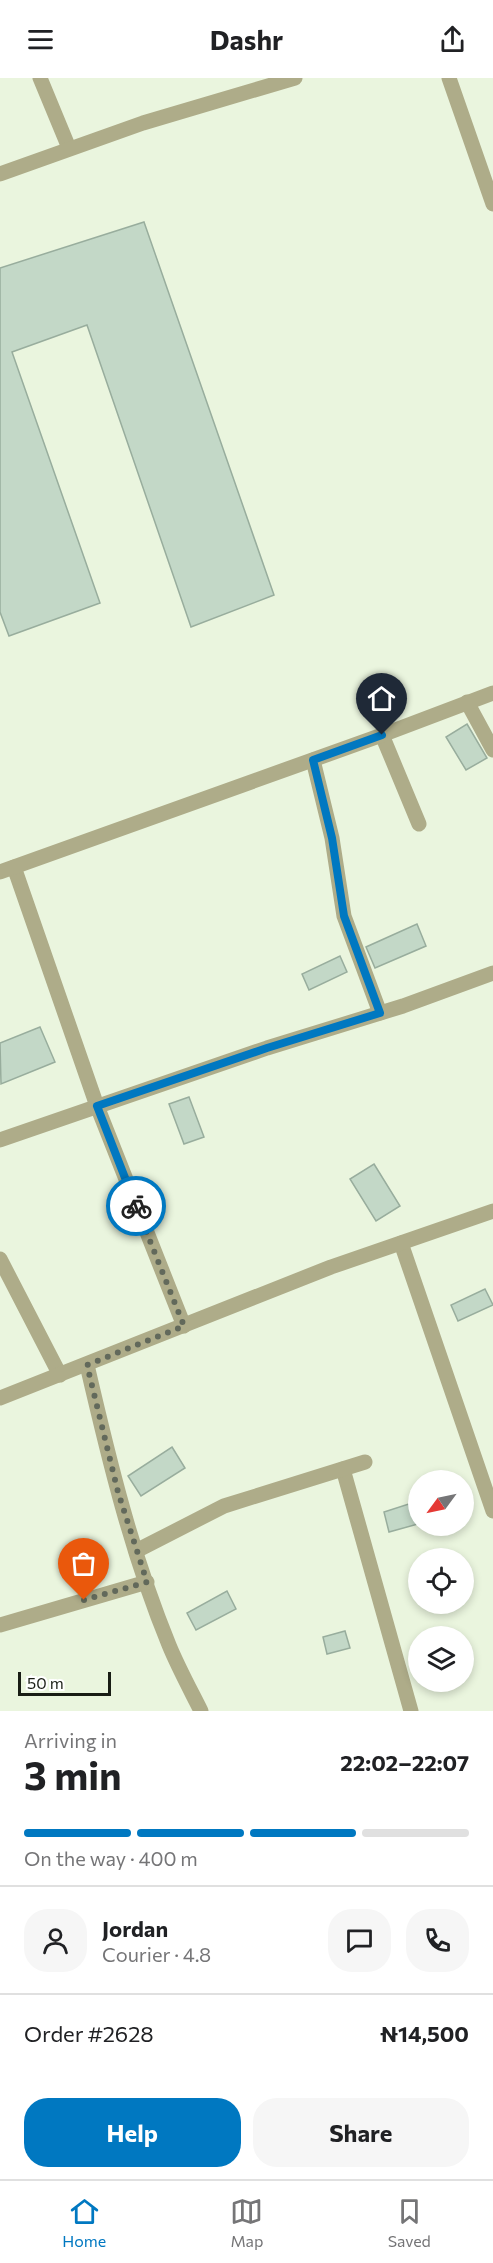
<!DOCTYPE html>
<meta charset="utf-8">
<style>
:root{--surface:#fff;--page:#f6f6f6;--text:#202124;--muted:#757577;--line:#e0e0e0;--accent:#0078c1}
body{margin:0;font-family:Commissioner,sans-serif;background:var(--page);color:var(--text);height:100vh;display:flex;flex-direction:column;font-size:22px;white-space:nowrap}
*{box-sizing:border-box;margin:0}
p{font-size:20px;color:var(--muted)}
.icon{flex:none;width:33px;height:33px;fill:none;stroke:currentColor;stroke-width:2;stroke-linecap:round;stroke-linejoin:round}
.map{position:relative;height:1633px;overflow:hidden}
.panel{display:flex;flex-direction:column;background:var(--surface);flex:1}
.panel>*{flex:none}
.needle{width:39px;rotate:237deg}
.tools{position:absolute;left:408px;top:1392px;display:grid;gap:12px}
.tools a{display:grid;place-items:center;width:66px;height:66px;border-radius:50%;background:var(--surface);box-shadow:0 3px 9px #0003;font-size:30px}
.scale{position:absolute;left:18px;bottom:15px;width:93px;box-sizing:border-box;padding-left:6px;border:3px solid #191d15;border-top:0;font-size:16px;line-height:21px;white-space:nowrap;color:#191d15;-webkit-text-stroke:4px #fff;paint-order:stroke}
.pin{position:absolute;display:grid;place-items:center;width:51px;height:51px;color:#fff;margin:-62px -26px;border-radius:50% 50% 50% 0;rotate:-45deg;box-shadow:0 0 6px #0007}
.pin .icon{rotate:45deg}
.courier{position:absolute;display:grid;place-items:center;width:60px;height:60px;margin:-30px;border:4px solid #0078c1;border-radius:50%;background:#fff;color:#222;box-shadow:0 2px 8px #0007}
.summary em{font-style:normal;font-weight:700}
.summary div{display:flex;flex-direction:column-reverse}
.summary{display:flex;align-items:center;justify-content:space-between;height:102px;padding:0 24px}
h1{font-size:39px;font-weight:700;line-height:45px}
.bar{display:grid;grid-template-columns:repeat(4,1fr);gap:9px 6px;align-content:center;height:72px;padding:0 24px}
.bar i{height:8px;border-radius:4px;background:var(--line)}
.bar .on{background:var(--accent)}
.bar p{grid-column:span 4}
.line{display:flex;align-items:center;gap:15px;padding:0 24px;border-top:2px solid var(--line)}
.line div{flex:1}
.round{display:grid;place-items:center;flex:none;width:63px;height:63px;border-radius:24px;background:var(--page)}
.action{display:flex;gap:12px;margin-top:auto;padding:12px 24px}
.action a{flex:1;height:69px;border-radius:24px;background:var(--accent);color:#fff;font-size:24px;font-weight:700;line-height:69px;text-align:center}
.action a+a{background:var(--page);color:var(--text)}
header{display:flex;justify-content:space-between;align-items:center;height:78px;padding:0 24px;background:var(--surface);font-size:27px;font-weight:700}
.menu{display:flex;justify-content:space-around;align-items:center;height:84px;border-top:2px solid var(--line);background:var(--surface);font-size:16px;color:var(--muted)}
.menu a{display:grid;justify-items:center;gap:3px}
.menu .on{color:var(--accent)}
.map>svg:first-child{display:block}
</style>
<header><svg class="icon" aria-label="menu" viewBox="0 0 24 24"><path d="M4 6h16M4 12h16M4 18h16"/></svg>Dashr<svg class="icon" aria-label="share" viewBox="0 0 24 24"><path d="M12 15V3M7 8l5-5 5 5M5 13v7h14v-7"/></svg></header>
<div class="map">
<svg width="493" height="1633" viewBox="0 0 493 1633">
<rect width="100%" height="100%" fill="#eaf5de"/>
<g fill="#c3d8c7" stroke="#98ad9d" stroke-width="1.5">
<polygon points="144,144 274,517 191,549 87,247 12,274 100,525 9,558 0,534 0,190"/>
<polygon points="467,646 487,680 466,692 446,659"/>
<polygon points="417,846 426,868 375,890 366,869"/>
<polygon points="340,878 347,894 309,912 302,896"/>
<polygon points="40,949 55,984 1,1006 0,965"/>
<polygon points="189,1019 204,1059 184,1066 169,1026"/>
<polygon points="374,1086 400,1128 376,1143 350,1101"/>
<polygon points="485,1211 493,1227 458,1243 451,1227"/>
<polygon points="172,1369 185,1390 141,1418 128,1398"/>
<polygon points="418,1423 418,1446 389,1454 384,1434"/>
<polygon points="227,1513 236,1531 196,1552 187,1535"/>
<polygon points="345,1553 350,1570 327,1576 323,1559"/>
</g>
<g fill="none" stroke-linecap="round" stroke-linejoin="round">
<g stroke="#aeac89" stroke-width="15">
<polyline points="40,0 69,70"/>
<polyline points="449,0 493,126"/>
<polyline points="0,96 143,45 295,0"/>
<polyline points="467,624 493,672"/>
<polyline points="382,657 419,746"/>
<polyline points="313,682 332,760 344,838 380,935"/>
<polyline points="14,789 97,1028 184,1248"/>
<polyline points="0,794 382,657 493,615"/>
<polyline points="0,1062 267,970 403,928 493,895"/>
<polyline points="401,1165 493,1433"/>
<polyline points="0,1181 60,1297"/>
<path d="M 87,1287 C 109,1382 132,1477 169,1567 C 178,1589 190,1611 201,1633"/>
<polyline points="0,1320 331,1189 493,1133"/>
<polyline points="343,1391 411,1633"/>
<polyline points="136,1473 224,1428 365,1384"/>
<polyline points="0,1547 147,1504"/>
</g>
</g>
<g fill="none" stroke-linecap="round" stroke-linejoin="round">
<polyline stroke="#62695b" stroke-width="6" stroke-dasharray="0 10.8" points="84,1522 147,1504 118,1414 87,1287 184,1248 136,1128"/>
<polyline stroke="#0078c1" stroke-width="8" points="136,1128 97,1028 267,970 380,935 344,838 332,760 313,682 382,657"/>
</g>
</svg>
<div class="tools">
<a><svg class="needle" viewBox="-14 -14 28 28"><path d="M0-13l5 13h-10z" fill="#e53935"/><path d="M0 13l5-13h-10z" fill="#757577"/></svg></a>
<a><svg class="icon" aria-label="locate" viewBox="0 0 24 24"><circle cx="12" cy="12" r="6"/><path d="M12 2v4M12 18v4M2 12h4M18 12h4"/></svg></a>
<a><svg class="icon" aria-label="layers" viewBox="0 0 24 24"><path d="M12 4l9 5-9 5-9-5zM3 14l9 5 9-5"/></svg></a>
</div>
<div class="scale">50 m</div>
<div class="pin" style="left:84px;top:1522px;background:#ea580c"><svg class="icon" aria-label="bag" viewBox="0 0 24 24"><path d="M5 8h14l-1 12H6zM9 8a3 3 0 0 1 6 0"/></svg></div>
<div class="pin" style="left:382px;top:657px;background:#1f2937"><svg class="icon" aria-label="home" viewBox="0 0 24 24"><path d="M3 11l9-7 9 7M6 9v11h12V9"/></svg></div>
<div class="courier" style="left:136px;top:1128px"><svg class="icon" aria-label="bike" viewBox="0 0 24 24"><circle cx="6" cy="16" r="4"/><circle cx="18" cy="16" r="4"/><path d="M6 16l4-8h5l3 8M10 8l3 8H6M13 5h3"/></svg></div>
</div>
<section class="panel">
<div class="summary"><div><h1>3 min</h1><p>Arriving in</p></div><em>22:02–22:07</em></div>
<div class="bar"><i class="on"></i><i class="on"></i><i class="on"></i><i></i><p>On the way · 400 m</p></div>
<div class="line" style="height:108px"><a class="round"><svg class="icon" aria-label="person" viewBox="0 0 24 24"><circle cx="12" cy="8" r="4"/><path d="M4 21q1-7 8-7t8 7"/></svg></a><div><b>Jordan</b><p>Courier · 4.8</p></div><a class="round"><svg class="icon" aria-label="chat" viewBox="0 0 24 24"><path d="M4 5h16v11H9l-5 4z"/></svg></a><a class="round"><svg class="icon" aria-label="phone" viewBox="0 0 24 24"><path d="M5 4h4l2 5-3 2q2 4 5 5l2-3 5 2v4C11 20 4 13 5 4z"/></svg></a></div>
<div class="line" style="height:78px"><div>Order #2628</div><b>₦14,500</b></div>
<div class="action"><a>Help</a><a>Share</a></div>
</section>
<nav class="menu">
<a class="on"><svg class="icon" aria-label="home" viewBox="0 0 24 24"><path d="M3 11l9-7 9 7M6 9v11h12V9"/></svg>Home</a>
<a><svg class="icon" aria-label="map" viewBox="0 0 24 24"><path d="M3 6l6-2 6 2 6-2v14l-6 2-6-2-6 2zM9 4v14M15 6v14"/></svg>Map</a>
<a><svg class="icon" aria-label="saved" viewBox="0 0 24 24"><path d="M7 4h10v16l-5-4-5 4z"/></svg>Saved</a>
</nav>
